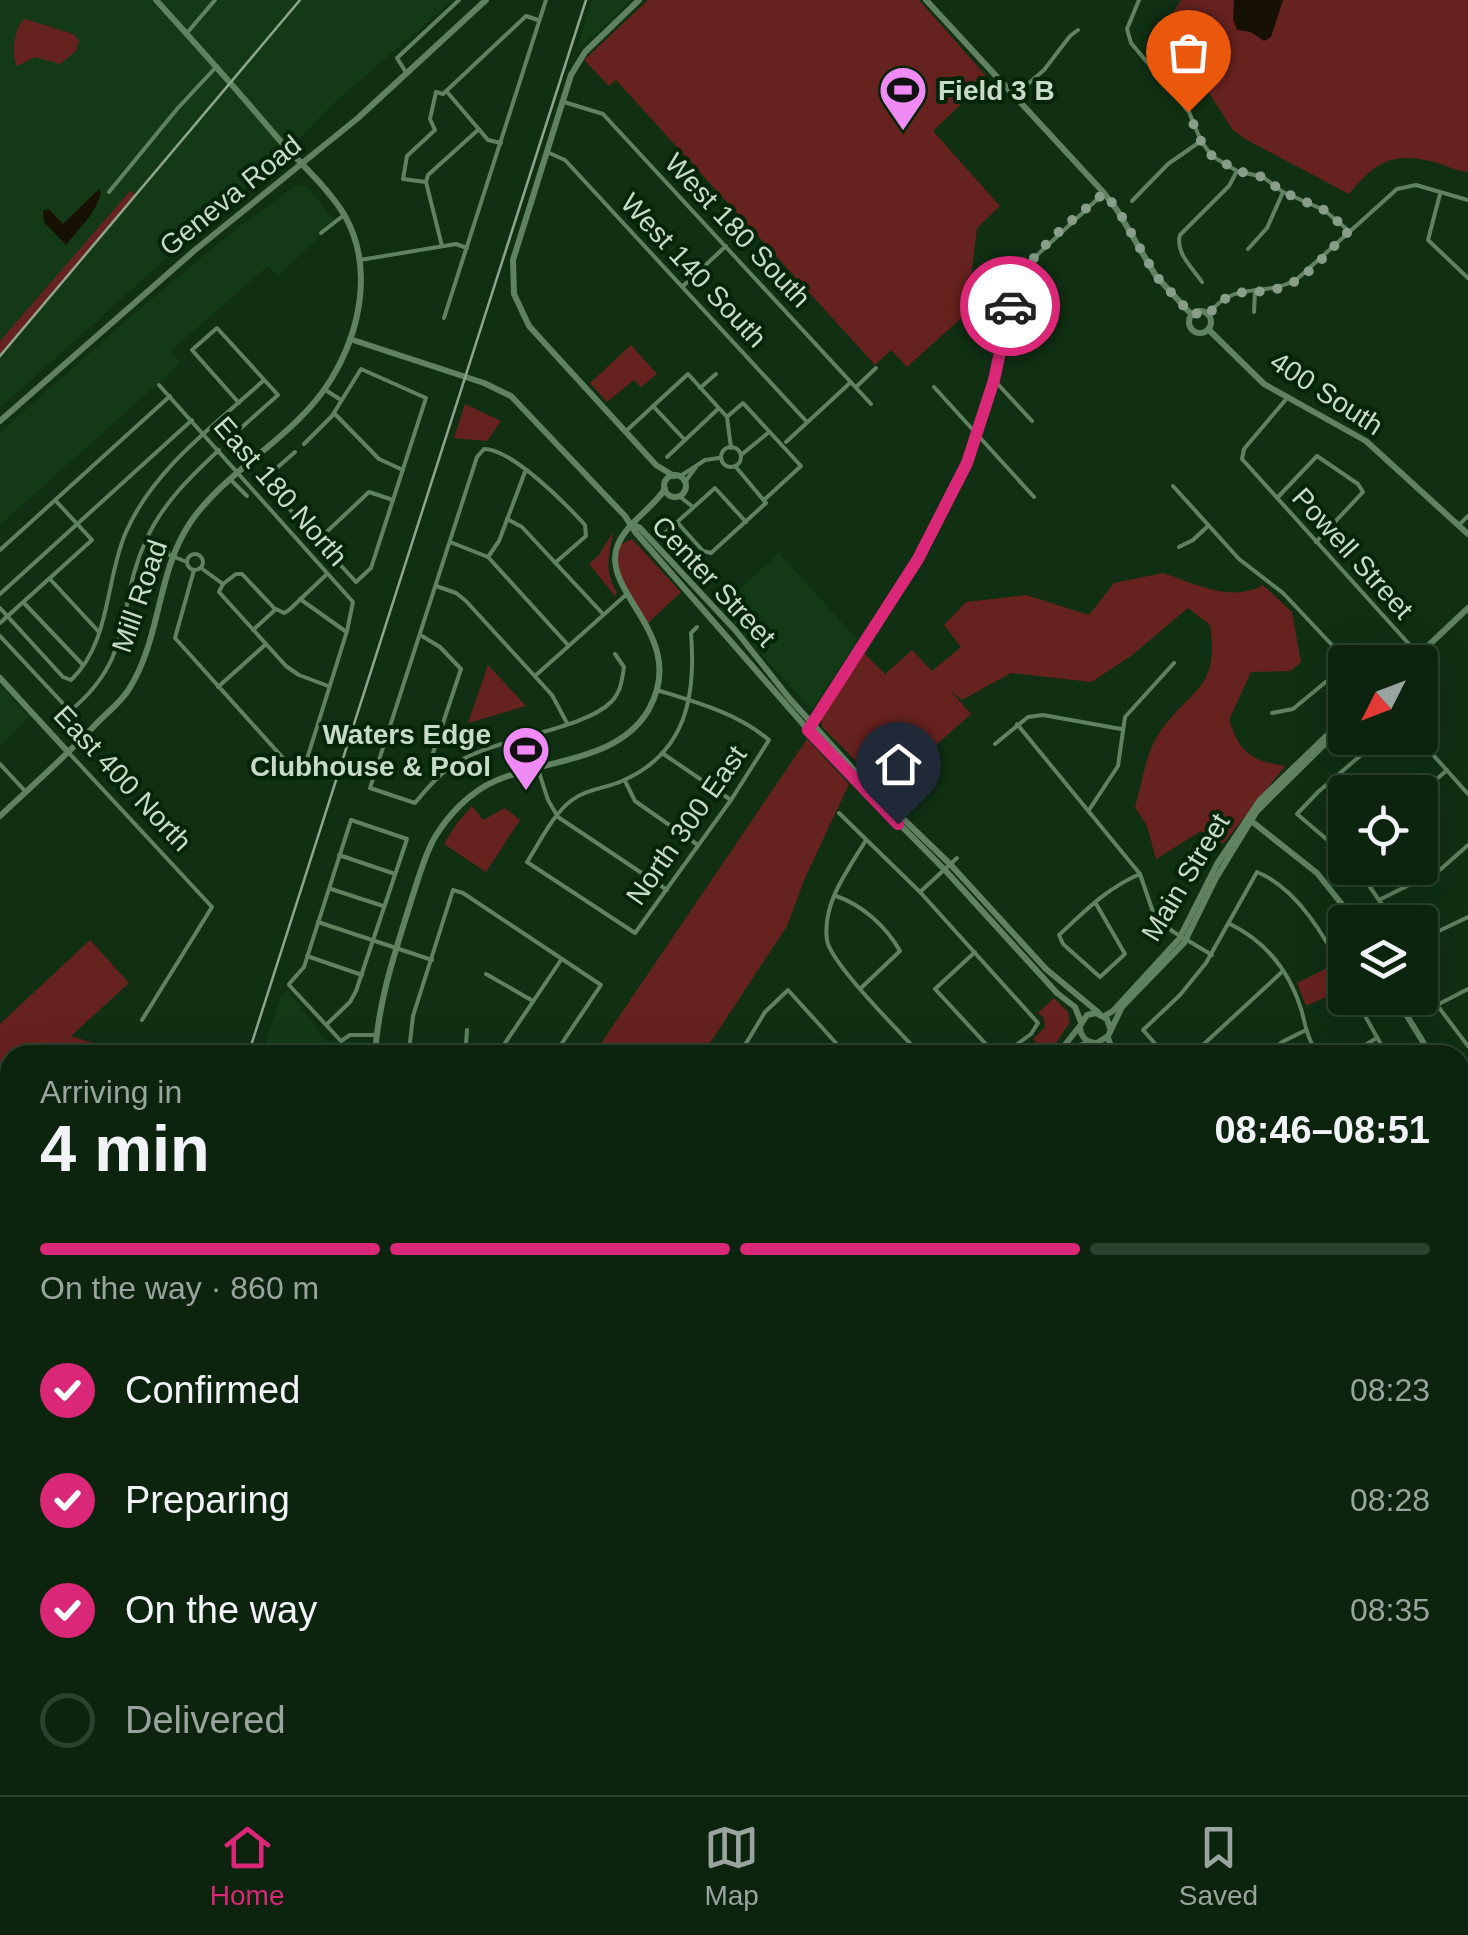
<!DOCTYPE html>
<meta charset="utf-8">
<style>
:root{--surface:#0c230e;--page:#1a2f1c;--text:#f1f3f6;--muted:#9aa49e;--line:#2c402e;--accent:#db2777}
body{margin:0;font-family:Helvetica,sans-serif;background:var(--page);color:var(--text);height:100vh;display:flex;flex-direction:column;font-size:38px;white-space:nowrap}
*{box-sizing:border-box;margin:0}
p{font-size:32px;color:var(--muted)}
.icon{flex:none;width:55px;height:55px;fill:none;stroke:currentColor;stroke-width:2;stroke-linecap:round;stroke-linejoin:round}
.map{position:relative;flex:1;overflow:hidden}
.sheet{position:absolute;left:0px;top:1045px;width:1470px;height:750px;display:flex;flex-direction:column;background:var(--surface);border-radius:30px 30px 0 0;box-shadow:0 10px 40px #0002,0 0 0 2px var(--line)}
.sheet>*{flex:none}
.needle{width:65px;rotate:228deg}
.controls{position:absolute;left:1328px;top:645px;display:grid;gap:20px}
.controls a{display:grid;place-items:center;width:110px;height:110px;border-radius:10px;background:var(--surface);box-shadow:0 10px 40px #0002,0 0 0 2px var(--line);font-size:50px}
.pin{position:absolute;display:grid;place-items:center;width:85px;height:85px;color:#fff;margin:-102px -42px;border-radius:50% 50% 50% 0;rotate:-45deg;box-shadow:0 0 10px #0007}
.pin .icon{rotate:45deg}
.courier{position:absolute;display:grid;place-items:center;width:100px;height:100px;margin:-50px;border:8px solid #db2777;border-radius:50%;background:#fff;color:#222;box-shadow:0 2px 12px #0007}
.headline em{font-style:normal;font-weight:800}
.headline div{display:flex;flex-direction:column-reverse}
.headline{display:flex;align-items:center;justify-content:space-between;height:170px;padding:0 40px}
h1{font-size:65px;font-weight:800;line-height:75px}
.bar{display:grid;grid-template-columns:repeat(4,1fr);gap:15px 10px;align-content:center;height:120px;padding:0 40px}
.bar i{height:12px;border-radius:8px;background:var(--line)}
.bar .selected{background:var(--accent)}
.bar p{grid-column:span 4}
ol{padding:0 40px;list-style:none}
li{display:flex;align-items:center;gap:30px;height:110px}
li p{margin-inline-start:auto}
li .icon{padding:10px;border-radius:50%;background:var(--accent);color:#fff;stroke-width:4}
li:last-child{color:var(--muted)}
li i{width:55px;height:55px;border:5px solid var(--line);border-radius:50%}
.tabs{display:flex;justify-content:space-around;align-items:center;height:140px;border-top:2px solid var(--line);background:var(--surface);font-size:28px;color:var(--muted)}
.tabs a{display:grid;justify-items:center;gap:5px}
.tabs .selected{color:var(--accent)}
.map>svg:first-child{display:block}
</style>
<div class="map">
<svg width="1468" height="1795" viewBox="0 0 1468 1795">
<rect width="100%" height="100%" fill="#102f13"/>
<g fill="#133917">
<polygon points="0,0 453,0 332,105 296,142 0,408"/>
<polygon points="592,0 631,0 576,52"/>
<polygon points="298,184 307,186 336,222 278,276 268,266 171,351 181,363 0,525 0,432 136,312 237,228"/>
<polygon points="779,553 858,640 812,710 719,608"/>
<polygon points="0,685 30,717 0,746"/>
<polygon points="287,990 327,1041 365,1042 369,1055 261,1055 282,995"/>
<polygon points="0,1474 10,1480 10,1674 0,1702"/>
</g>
<g fill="#66221f">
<polygon points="648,0 919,0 988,78 933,131 1000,206 977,228 967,313 907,367 891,350 875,365 616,80 609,86 584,60"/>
<path d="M 1181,0 L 1468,0 L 1468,172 C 1455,171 1443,164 1430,161 C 1390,152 1374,164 1349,194 L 1245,139 L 1232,129 L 1207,90 L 1177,55 L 1165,25 Z"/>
<path d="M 25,19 L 73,34 L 79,41 L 76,51 L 60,64 L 35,57 L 17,66 C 11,55 14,26 25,19 Z"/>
<polygon points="130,191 136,195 0,356 0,341"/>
<polygon points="631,345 657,374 641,387 634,380 607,402 590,383"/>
<polygon points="465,404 501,421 487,441 454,438"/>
<path d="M 613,532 C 610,553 603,569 617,593 L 615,596 L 589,564 L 599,555 Z"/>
<polygon points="632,539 681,592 647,624 617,571 617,546"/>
<path d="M 1163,573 C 1195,584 1232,603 1263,585 L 1292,612 L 1301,662 L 1291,671 L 1251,672 L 1229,720 C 1241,754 1250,760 1285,766 L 1223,844 L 1201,831 L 1156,859 L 1147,826 L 1135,807 C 1142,784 1146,751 1160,732 C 1190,688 1220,691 1210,625 L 1188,608 L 1131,656 L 1091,682 L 1011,673 L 962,700 L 950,690 L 971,714 L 885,790 L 822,727 L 822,719 L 863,652 L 885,674 L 912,650 L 932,671 L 961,647 L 944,625 L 966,602 L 1026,595 L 1089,615 L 1114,583 Z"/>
<polygon points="488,665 526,706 468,723"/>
<polygon points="807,739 849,784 805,878 787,926 702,1055 593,1055"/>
<polygon points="472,806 483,820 505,808 520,820 486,872 444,844 457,823"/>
<polygon points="90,940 129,983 71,1036 115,1050 113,1055 10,1055 10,1177 0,1186 0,1024"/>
<polygon points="1333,965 1344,989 1306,1006 1297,983"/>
<polygon points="1054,998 1068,1012 1070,1022 1048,1055 1033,1039 1045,1027 1044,1018 1038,1013"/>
</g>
<g fill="#171104">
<polygon points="1234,0 1283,0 1271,37 1264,41 1251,32 1237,30 1233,19"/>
<path d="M 99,189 L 101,192 C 96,214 79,228 66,245 L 44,222 L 43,211 L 49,209 L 63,224 Z"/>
<polygon points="1468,1401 1468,1795 1027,1795 1035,1785 1460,1785 1460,1408"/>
</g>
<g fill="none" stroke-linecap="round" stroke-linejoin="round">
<g stroke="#608261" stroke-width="4">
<polyline points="1139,0 1127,29 1131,43 1189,112 1201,141 1212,156 1237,171 1263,177 1283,192 1324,210 1349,231"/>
<polyline points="187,33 215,0"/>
<polyline points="407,74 397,58 459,0"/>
<polyline points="448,93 488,140 501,143"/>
<polyline points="1015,95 1044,70 1070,36 1078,30"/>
<polyline points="564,102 603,114 871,404"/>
<polyline points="547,152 565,160 807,422"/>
<polyline points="426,182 403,179 407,156 435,130 430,119 436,92 443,94 526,16 538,20"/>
<polyline points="109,192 177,109 217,66"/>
<polyline points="1440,194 1428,240 1468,278"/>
<polyline points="1132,201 1168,164 1201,141"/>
<polyline points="321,233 344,215"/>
<polyline points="442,246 426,182 428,175 479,129"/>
<polyline points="1248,249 1267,228 1283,192"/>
<polyline points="360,260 456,244 467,248"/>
<path d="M 1202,282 C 1192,267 1175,253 1180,235 L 1229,186 L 1237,171"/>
<polyline points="683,286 726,246"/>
<polyline points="1254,312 1255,290"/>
<path d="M 1207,315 C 1238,278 1259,299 1296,280 L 1397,189 L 1416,185 L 1468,200"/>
<polyline points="444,318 546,0"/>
<polyline points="994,380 1032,421"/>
<polyline points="159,385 353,602 347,631 301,778"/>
<polyline points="856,387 876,368"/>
<polyline points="934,387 1034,497"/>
<polyline points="700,388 716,374"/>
<polyline points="324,389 341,400"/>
<polyline points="1288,397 1244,449 1242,459 1436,674"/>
<polyline points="239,403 192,350 217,328 278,395 241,428"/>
<polyline points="653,406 684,439"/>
<polyline points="334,413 379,459 403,470"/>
<polyline points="728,416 743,403 801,466 764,500"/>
<polyline points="625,432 688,374 727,417 731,448"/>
<polyline points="786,442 851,382"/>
<circle cx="731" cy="457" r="10"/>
<polyline points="295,452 263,480 356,582 371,568 426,398 361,369 332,416 304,444"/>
<polyline points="741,455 768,433"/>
<polyline points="667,457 718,409"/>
<polyline points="679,477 705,460 719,458"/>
<polyline points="231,480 247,496"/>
<polyline points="685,482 696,467"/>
<polyline points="1173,486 1239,559 1283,593 1348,662"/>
<polyline points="679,496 693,507"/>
<polyline points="1277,498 1317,456 1358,484 1363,492 1316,542"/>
<polyline points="507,519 522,527 603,614"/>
<polyline points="677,522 703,551 711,553 766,503 735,466"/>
<polyline points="1459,525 1468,516"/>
<polyline points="665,533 715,488 746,522"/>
<polyline points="318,540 369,492 393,500"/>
<polyline points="151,542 168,552"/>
<polyline points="450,542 488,557 568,645"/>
<polyline points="149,543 152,548 187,562"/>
<polyline points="1179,547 1193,540 1208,526"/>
<polyline points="0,550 170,396"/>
<circle cx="195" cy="562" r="8"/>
<polyline points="488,557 499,541 525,472"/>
<path d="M 555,563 L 586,536 L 585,525 C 566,504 512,449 484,449 L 477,457 L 370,788 L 415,803 C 428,787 442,771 460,761 C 498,738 585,729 611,702 C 621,692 622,680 624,667 L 615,654"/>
<polyline points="691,563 702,552"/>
<polyline points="201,568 223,584"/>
<polyline points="194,570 175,638 301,778"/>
<polyline points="50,579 99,632"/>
<polyline points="223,584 219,592 286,666 299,675 328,686"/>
<polyline points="223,584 236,574 242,574 275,609"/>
<polyline points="436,586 456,593 466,601 552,695 567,723"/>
<polyline points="0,594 192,420"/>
<polyline points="300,599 345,631"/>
<polyline points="24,603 83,665"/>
<path d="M 0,608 L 63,677 L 71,680 C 111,642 105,580 126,532 C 154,468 215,425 264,380"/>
<polyline points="0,623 92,540 55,500"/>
<polyline points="253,630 276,609 284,613 289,610 327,574"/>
<path d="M 0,636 L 70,711 C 137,656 115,607 146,540 C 163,503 190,477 219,450"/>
<polyline points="422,636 440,647 461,669 431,759 444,772"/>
<polyline points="535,676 628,593"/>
<polyline points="218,687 266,644"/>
<path d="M 657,690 C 696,702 737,713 769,740 L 731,800 L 635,933 L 527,862 C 540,842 553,814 572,800 C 586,789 607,788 622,781 C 687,753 696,695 691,633 L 697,627"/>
<polyline points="1272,713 1293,709 1345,666"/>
<polyline points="815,723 918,559 967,463 994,380 1014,287 1035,257 1104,193"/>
<polyline points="1017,724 1140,874 1153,912 1172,931 1212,955"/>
<polyline points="527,735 548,800 558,817 667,890"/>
<polyline points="1418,738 1468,794"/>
<polyline points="995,744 1028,717 1043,715 1121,729"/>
<polyline points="69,753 212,907 142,1020"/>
<polyline points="662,753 731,800"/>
<polyline points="0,764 26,792"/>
<polyline points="625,781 635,801 698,845"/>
<polyline points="1420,794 1447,770"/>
<polyline points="1089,810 1118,766 1125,717 1174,663"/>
<polyline points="839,813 920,892 1038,1023 1031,1034 1002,1055"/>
<path d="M 866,840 C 848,870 822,903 827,940 C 830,963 902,1034 921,1055"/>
<polyline points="339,855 395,874"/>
<polyline points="1345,855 1297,814 1318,792 1381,738"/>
<polyline points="1357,868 1394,922"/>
<polyline points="331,889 383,906"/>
<polyline points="920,892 957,858"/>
<path d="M 836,896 C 862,905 886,926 900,951 L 861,988"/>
<polyline points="1381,899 1441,869 1468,845"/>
<path d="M 1095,902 L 1125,954 L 1100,977 L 1063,944 L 1059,935 C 1085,911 1107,888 1140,874"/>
<polyline points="318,922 432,960"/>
<path d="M 1230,924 C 1267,942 1290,972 1302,1012 C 1306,1028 1308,1042 1320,1055"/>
<polyline points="1420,940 1468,917"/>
<polyline points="975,952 935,989 996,1055"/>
<polyline points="307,956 362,975"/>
<polyline points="486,974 533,1001"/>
<polyline points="1420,974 1437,1005 1468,1046"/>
<polyline points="1355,998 1387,1055"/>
<polyline points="1437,1005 1468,989"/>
<polyline points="326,1025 350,1002 356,991 407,839 351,820 304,967 289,984 289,985 341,1041 350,1035 376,1035"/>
<polyline points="467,1030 466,1044 477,1055"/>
<polyline points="745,1048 756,1055"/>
<polyline points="415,1055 410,1042 413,1016 453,890 463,893 601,985 554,1055"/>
<polyline points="497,1055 561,960"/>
<polyline points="739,1055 765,1012 788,990 836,1043 841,1055"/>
<path d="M 1165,1055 L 1143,1030 L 1180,995 L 1206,963 L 1257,872 C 1298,889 1326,938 1345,976"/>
<polyline points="1192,1055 1283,971"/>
<polyline points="1266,1055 1282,1042 1304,1031"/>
<polyline points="1349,1055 1375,1039"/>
<polyline points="1460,1290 1468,1283"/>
<polyline points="351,1785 367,1795"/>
<polyline points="534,1785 542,1795"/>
<polyline points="674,1785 686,1795"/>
<polyline points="822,1785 835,1795"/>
<polyline points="890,1785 902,1795"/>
<polyline points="959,1785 971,1795"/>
<polyline points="555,1795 570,1785"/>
<polyline points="709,1795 717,1785"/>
<polyline points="887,1795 892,1786"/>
<polyline points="972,1795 980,1785"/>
</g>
<g stroke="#608261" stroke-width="6">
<polyline points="639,0 585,52 571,75 513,260 514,294 529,326 656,465 674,476"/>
<polyline points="926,0 1104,193 1117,210 1156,276 1192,315"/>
<circle cx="1200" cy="322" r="11"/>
<polyline points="1208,329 1264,384 1366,441 1468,534"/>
<polyline points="350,339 484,383 511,396 625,516 636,533 824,748 944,869 1057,993 1075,1007 1081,1022"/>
<polyline points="0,421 195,250 358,118 486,0"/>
<circle cx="675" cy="486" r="11"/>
<polyline points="634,525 640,528 736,631 790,699 863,780 950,864 1046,969 1099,1013"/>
<polyline points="1411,662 1468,608"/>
<polyline points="0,678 69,753"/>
<path d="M 0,816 C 33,785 67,755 98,722 C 108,712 122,701 129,689 C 162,637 156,571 192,520 C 230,467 295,437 330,381 C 360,333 374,268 345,216 C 328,187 298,162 276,136 C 237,90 197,45 156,0"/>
<polyline points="1250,820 1317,873 1356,922"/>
<polyline points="1396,998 1431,1055"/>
<polyline points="1104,1016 1113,1011 1179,939 1217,864 1260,800 1345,718"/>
<path d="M 1110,1028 L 1107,1019 L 1096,1013 L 1087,1015 L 1080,1026 C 1080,1036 1086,1043 1097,1043 L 1108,1036 L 1122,1007 L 1184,943 L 1216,878 L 1257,811 L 1345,724"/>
<polyline points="1108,1038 1111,1046 1124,1055"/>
<polyline points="1096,1044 1114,1055"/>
<path d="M 375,1055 C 378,1001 395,953 411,901 C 418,880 424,856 435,837 C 449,814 470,792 495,781 C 545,759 619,762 649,709 C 689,636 601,594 617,547 C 625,524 652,509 665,489"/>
<polyline points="1057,1055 1079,1027"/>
<polyline points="1069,1055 1073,1048 1088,1043"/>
<polyline points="1460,1087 1468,1095"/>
<polyline points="1460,1174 1468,1166"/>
<polyline points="0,1463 10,1470"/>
<polyline points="480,1785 489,1795"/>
<polyline points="609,1785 616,1795"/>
<polyline points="294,1795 300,1785"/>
<polyline points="305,1795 312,1785"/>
<polyline points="868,1795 874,1785"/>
</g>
<g stroke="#8fa58f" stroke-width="2.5">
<polyline points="0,356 300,0"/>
<polyline points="248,1055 586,0"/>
<polyline points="0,1795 10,1765"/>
<polyline points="16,1795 20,1785"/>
</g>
</g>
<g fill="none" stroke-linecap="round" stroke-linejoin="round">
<path stroke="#889e89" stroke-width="10" stroke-dasharray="0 18" d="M 1010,306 C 1019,258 1069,224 1104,193 L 1118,210 L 1156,276 L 1192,315 L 1202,312 L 1208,315 C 1237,281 1244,298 1280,288 C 1306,281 1330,249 1349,231 L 1324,210 L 1283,192 L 1263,177 L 1238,171 L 1212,156 L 1201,141 L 1188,112"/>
<polyline stroke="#db2777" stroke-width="12" points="898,824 808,730 918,559 967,463 994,380 1010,306"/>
</g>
<defs>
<g id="stadium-pin" transform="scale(2.5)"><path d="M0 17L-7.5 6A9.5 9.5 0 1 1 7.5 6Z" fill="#f08bf5" stroke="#052509"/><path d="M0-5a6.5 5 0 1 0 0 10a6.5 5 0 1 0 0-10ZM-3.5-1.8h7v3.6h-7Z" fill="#111"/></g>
</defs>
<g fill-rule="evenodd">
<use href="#stadium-pin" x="903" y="90"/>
<use href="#stadium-pin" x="526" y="750"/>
</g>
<g text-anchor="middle" stroke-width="8" stroke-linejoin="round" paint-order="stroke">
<g font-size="28" font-weight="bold" fill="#c8dac8" stroke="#052509" text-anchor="start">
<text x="938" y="100">Field 3 B</text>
<text x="491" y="744" text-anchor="end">Waters Edge<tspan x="491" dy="32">Clubhouse &amp; Pool</tspan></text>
</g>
<g font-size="28" fill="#c8dac8" stroke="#052509">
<text transform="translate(230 195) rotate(-39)" y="10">Geneva Road</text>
<text transform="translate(738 230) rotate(47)" y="10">West 180 South</text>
<text transform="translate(694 270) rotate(47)" y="10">West 140 South</text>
<text transform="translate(1327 393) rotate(33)" y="10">400 South</text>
<text transform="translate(281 491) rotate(49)" y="10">East 180 North</text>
<text transform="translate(1353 553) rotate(48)" y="10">Powell Street</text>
<text transform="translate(714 581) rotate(47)" y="10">Center Street</text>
<text transform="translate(139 596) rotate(-71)" y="10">Mill Road</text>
<text transform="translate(123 778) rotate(47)" y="10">East 400 North</text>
<text transform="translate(686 825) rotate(-55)" y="10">North 300 East</text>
<text transform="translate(1185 877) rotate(-59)" y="10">Main Street</text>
</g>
</g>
</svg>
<div class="controls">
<a><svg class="needle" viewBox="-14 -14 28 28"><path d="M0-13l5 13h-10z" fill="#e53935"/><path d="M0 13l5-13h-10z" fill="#9aa49e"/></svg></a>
<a><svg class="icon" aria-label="locate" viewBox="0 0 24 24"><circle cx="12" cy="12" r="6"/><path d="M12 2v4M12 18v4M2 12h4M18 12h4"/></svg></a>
<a><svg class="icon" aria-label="layers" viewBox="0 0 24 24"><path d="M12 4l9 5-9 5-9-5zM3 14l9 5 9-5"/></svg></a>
</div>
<div class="pin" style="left:1188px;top:112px;background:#ea580c"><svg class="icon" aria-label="bag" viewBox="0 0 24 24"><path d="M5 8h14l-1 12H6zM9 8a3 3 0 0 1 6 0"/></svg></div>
<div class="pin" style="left:898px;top:824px;background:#1f2937"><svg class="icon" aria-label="home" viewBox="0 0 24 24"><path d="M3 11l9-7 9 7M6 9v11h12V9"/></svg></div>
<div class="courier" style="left:1010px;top:306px"><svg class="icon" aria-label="car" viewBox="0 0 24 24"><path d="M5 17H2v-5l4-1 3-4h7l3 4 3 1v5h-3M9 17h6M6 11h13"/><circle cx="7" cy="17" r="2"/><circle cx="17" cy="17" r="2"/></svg></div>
<section class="sheet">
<div class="headline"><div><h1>4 min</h1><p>Arriving in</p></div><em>08:46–08:51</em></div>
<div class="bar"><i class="selected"></i><i class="selected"></i><i class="selected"></i><i></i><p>On the way · 860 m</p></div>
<ol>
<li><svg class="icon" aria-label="check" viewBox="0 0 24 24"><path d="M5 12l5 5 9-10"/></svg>Confirmed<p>08:23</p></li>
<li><svg class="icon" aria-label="check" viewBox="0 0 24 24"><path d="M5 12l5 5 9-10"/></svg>Preparing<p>08:28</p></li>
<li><svg class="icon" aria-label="check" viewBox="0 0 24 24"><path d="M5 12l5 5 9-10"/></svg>On the way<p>08:35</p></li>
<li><i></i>Delivered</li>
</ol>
</section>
</div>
<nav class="tabs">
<a class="selected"><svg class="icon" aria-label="home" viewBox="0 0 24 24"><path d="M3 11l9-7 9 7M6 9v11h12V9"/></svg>Home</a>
<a><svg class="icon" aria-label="map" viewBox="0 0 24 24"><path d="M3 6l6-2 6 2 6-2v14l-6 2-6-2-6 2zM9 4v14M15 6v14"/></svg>Map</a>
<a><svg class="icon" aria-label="saved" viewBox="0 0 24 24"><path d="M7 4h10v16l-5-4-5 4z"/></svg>Saved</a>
</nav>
